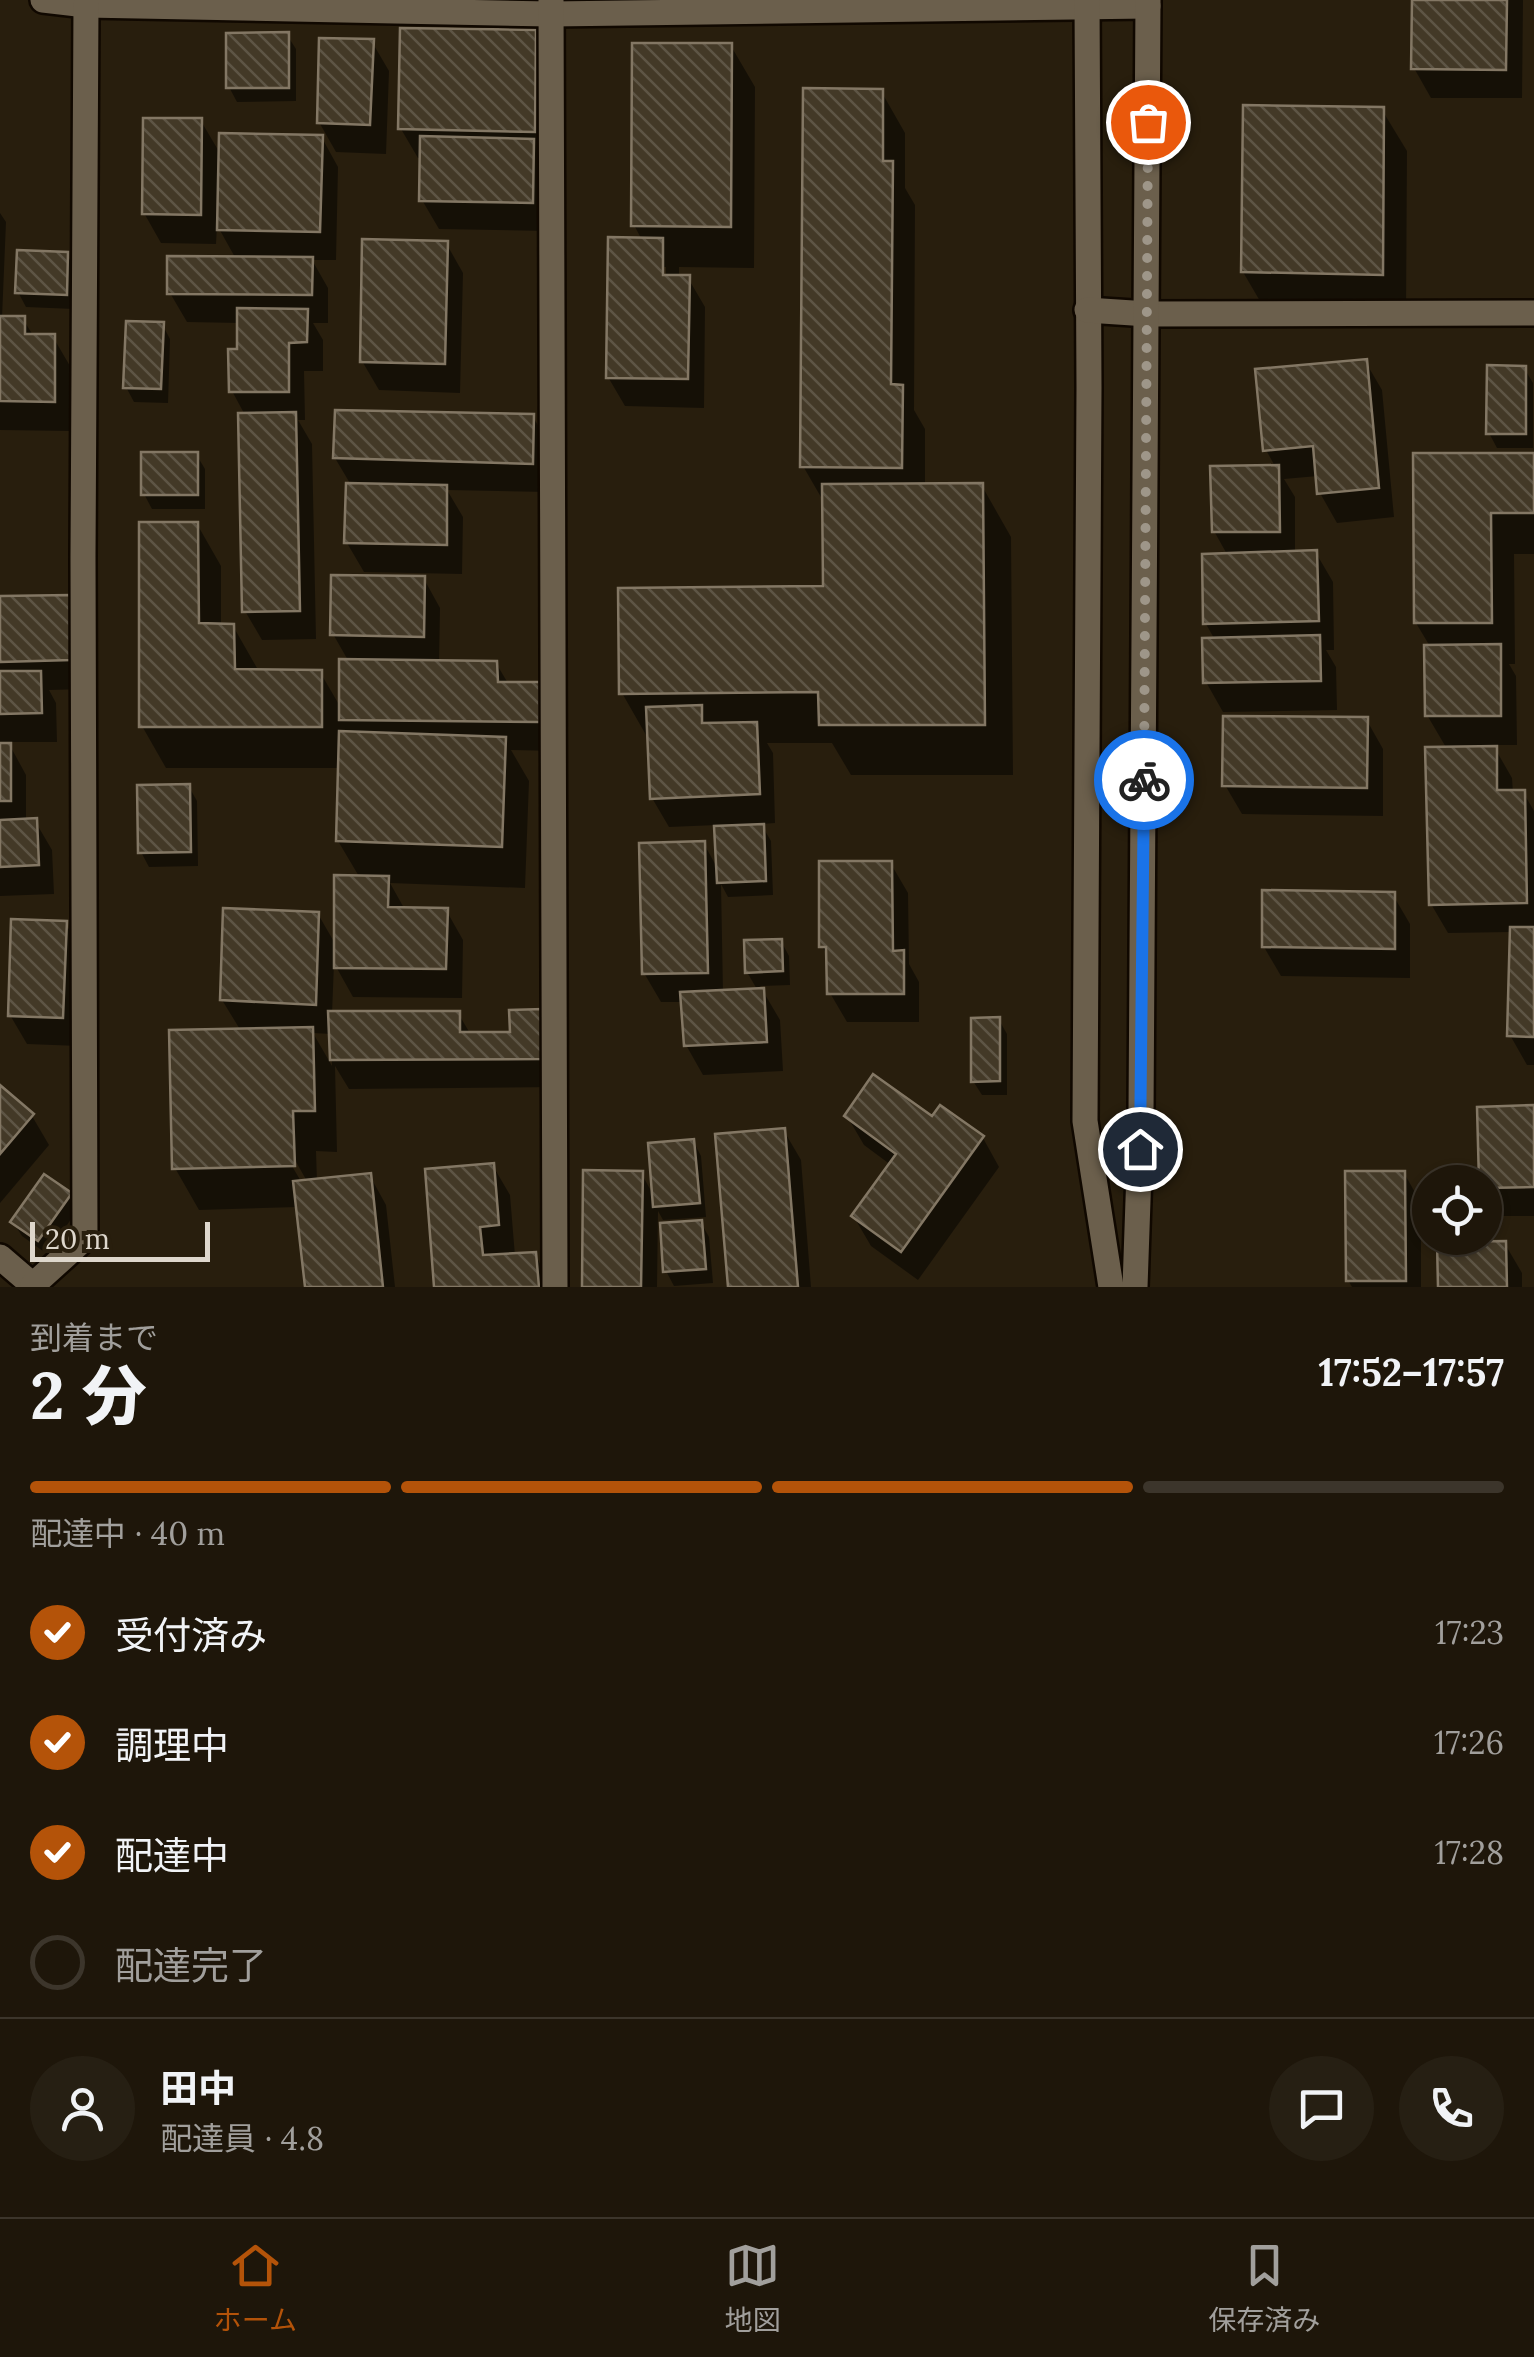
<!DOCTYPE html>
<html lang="ja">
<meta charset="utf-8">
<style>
:root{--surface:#1e160a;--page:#261f13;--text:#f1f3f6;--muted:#a19f9c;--line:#3c352b;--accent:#b45309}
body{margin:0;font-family:Lora,"Noto Sans JP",serif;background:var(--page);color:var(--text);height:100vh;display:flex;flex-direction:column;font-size:38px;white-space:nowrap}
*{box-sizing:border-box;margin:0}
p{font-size:32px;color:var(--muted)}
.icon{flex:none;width:55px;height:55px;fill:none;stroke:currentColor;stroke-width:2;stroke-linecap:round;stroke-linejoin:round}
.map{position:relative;height:1287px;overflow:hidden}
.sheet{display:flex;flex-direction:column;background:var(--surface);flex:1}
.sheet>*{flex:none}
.fabs{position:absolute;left:1412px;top:1165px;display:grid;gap:20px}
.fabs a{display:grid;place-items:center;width:90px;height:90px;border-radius:50%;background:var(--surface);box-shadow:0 2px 8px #0004,0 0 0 2px var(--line);font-size:50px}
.scale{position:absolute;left:30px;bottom:25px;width:180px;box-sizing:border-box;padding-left:10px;border:5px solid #ded7cc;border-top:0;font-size:28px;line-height:35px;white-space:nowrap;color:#ded7cc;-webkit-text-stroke:8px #281e0d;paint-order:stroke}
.pin{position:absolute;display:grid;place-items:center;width:85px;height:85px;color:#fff;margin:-42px;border:5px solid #fff;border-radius:50%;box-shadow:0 2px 10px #0007}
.courier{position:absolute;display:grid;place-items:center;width:100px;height:100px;margin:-50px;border:8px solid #1a73e8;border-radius:50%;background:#fff;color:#222;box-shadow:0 2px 12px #0007}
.head em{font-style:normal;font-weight:800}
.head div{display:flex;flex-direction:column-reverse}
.head{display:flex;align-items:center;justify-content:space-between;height:170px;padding:0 30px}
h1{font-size:65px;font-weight:800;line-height:75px}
.bar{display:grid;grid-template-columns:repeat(4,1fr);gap:15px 10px;align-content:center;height:120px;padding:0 30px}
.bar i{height:12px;border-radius:8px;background:var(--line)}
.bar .current{background:var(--accent)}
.bar p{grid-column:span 4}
.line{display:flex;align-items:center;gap:25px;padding:0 30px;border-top:2px solid var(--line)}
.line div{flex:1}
.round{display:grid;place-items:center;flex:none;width:105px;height:105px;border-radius:52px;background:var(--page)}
ol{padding:0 30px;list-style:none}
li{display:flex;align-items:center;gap:30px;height:110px}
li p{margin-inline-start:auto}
li .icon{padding:10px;border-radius:50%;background:var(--accent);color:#fff;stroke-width:4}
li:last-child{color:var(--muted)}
li i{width:55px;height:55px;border:5px solid var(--line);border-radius:50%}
.tabs{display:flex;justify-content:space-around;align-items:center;height:140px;border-top:2px solid var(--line);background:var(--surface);font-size:28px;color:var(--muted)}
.tabs a{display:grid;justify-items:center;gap:5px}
.tabs .current{color:var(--accent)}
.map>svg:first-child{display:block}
</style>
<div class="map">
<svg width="1534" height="1287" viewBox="0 0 1534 1287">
<defs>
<pattern id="building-back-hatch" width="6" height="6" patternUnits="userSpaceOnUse" patternTransform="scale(2.5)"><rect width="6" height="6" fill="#433927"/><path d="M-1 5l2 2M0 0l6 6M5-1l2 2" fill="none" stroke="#5e5545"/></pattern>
</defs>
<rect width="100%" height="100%" fill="#281e0d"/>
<g fill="#0007" fill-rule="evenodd">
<polygon points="1415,0 1523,0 1522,98 1431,98 1414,68"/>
<polygon points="535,33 552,62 548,231 439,229 422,200 422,158 418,158 401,129"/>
<polygon points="287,35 296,49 296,101 237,102 229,87"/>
<polygon points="372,42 389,71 386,154 336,152 319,122"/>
<path d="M 731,46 L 755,87 L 754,268 L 679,267 L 679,278 L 688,278 L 705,307 L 704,408 L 625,406 L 608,377 L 642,240 L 634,225 ZM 661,267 L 666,267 L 666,287 Z"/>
<polygon points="881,91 905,133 905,188 915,205 914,410 925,429 925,486 982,486 1011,537 1013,775 851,775 832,743 767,743 773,753 775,823 761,824 771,841 773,895 728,897 721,884 723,993 758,991 747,972 781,941 789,956 790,985 760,986 780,1020 783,1071 703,1075 686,1045 683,1002 661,1002 644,973 704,844 719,871 717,825 669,827 652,798 650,742 622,693 825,589 825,504 803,466"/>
<polygon points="1382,110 1407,151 1406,316 1267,313 1243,272"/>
<polygon points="201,121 221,155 322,138 338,167 336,260 312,260 328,288 328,323 313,323 323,340 323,371 304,371 305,420 298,420 312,444 316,639 262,640 245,611 245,415 232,391 240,352 240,323 187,322 170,293 236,259 217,225 216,244 161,243 144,213"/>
<polygon points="0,213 6,222 2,318 23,319 34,337 53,337 70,366 70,431 0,430"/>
<polygon points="446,243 463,273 460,393 379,390 362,361"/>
<polygon points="67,255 75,269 74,309 26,307 18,292"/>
<polygon points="162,324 170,339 168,403 134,402 126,387"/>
<polygon points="1365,361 1382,390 1394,517 1337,523 1320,493 1318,476 1284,479 1295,497 1295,554 1316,553 1333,582 1334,650 1326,650 1336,667 1337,710 1223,712 1206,682 1215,640 1206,624 1228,556 1214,531 1276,468 1266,450"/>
<polygon points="1524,368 1533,383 1533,448 1497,448 1489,433"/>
<polygon points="533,417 550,446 548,492 447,490 463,517 462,574 364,572 347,543 351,485 335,458"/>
<polygon points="196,454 205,469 205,509 152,509 144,494"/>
<polygon points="1534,455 1534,554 1514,554 1515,664 1509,664 1516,676 1517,745 1493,745 1512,778 1513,793 1523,792 1534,811 1534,1065 1527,1065 1510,1035 1512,932 1448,933 1431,904 1447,749 1427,715 1431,648 1416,623 1416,456"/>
<path d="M 197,524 L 221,566 L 221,626 L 233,626 L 257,668 L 257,672 L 320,672 L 341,708 L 349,662 L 333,634 L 424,579 L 440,608 L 439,663 L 496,663 L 509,685 L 539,685 L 556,714 L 556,751 L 511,750 L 529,781 L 525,888 L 390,883 L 404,908 L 446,910 L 463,940 L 462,998 L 353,997 L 334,963 L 332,1014 L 458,1013 L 471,1035 L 512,1035 L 541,1012 L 559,1087 L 349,1089 L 335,1066 L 337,1152 L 316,1151 L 317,1182 L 370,1176 L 386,1205 L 395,1287 L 308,1287 L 298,1207 L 199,1210 L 175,1168 L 241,1031 L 222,1000 L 318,914 L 337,947 L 360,878 L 338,841 L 340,768 L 166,768 L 142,726 ZM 313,1033 L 331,1034 L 332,1066 ZM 291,1153 L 308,1183 L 302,1183 L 286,1156 Z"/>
<polygon points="68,598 85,627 87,689 49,690 56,703 57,742 8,742 26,775 26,821 35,821 52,850 54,894 0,896 0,599"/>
<polygon points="1366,719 1383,749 1383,816 1242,814 1225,785"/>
<polygon points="189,787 197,801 198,866 149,867 141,852"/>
<polygon points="891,864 908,893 909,964 919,982 919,1022 847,1022 830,993 829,959 822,946"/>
<polygon points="1393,895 1410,924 1410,978 1281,976 1264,947"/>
<polygon points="66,924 82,953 79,1046 27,1044 10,1015"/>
<polygon points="999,1020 1007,1034 1007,1095 982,1095 973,1081"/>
<polygon points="0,1088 32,1116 49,1145 0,1203"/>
<polygon points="1534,1108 1534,1216 1498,1216 1485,1193 1485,1182 1481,1182 1480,1109"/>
<polygon points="847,1116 932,1120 983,1138 999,1167 918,1280 871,1246 854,1217 891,1165 864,1145"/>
<polygon points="784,1131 801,1160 811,1287 730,1287"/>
<polygon points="693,1141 701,1156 706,1217 663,1220 658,1211 657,1287 585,1287 641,1173 654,1196"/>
<polygon points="493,1166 510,1195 515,1256 535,1254 552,1287 437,1287"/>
<polygon points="1404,1173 1421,1203 1421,1287 1352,1287 1348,1280"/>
<polygon points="70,1194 78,1209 47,1254 22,1236 13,1222"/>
<polygon points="701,1223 709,1237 713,1283 674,1286 666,1271"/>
<polygon points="1505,1244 1522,1273 1522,1287 1440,1287"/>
</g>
<g fill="url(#building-back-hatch)" stroke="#837764" stroke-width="2.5">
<polygon points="1412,0 1507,0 1506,70 1411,69"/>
<polygon points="400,28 536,30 535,132 398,129"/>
<polygon points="289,32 289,88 226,88 226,33"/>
<polygon points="319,38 374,39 370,125 317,123"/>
<polygon points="632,43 732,43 731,227 631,226"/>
<polygon points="803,88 883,89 883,161 893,161 891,384 903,385 902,468 800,467"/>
<polygon points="1243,105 1384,107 1383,275 1241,272"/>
<polygon points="143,118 202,118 201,215 142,214"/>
<polygon points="219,133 323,135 320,232 217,230"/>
<polygon points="420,136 534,139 533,203 419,201"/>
<polygon points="608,237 663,238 663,275 690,275 688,379 606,378"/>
<polygon points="362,239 448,241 445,364 360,362"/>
<polygon points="17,250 68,252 67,295 15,293"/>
<polygon points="167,256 313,257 312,295 167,294"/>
<polygon points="237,308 308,309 307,342 289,343 289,392 229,392 228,349 237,349"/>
<polygon points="0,316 25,316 25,334 55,334 55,402 0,401"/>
<polygon points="126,321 164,322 161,389 123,388"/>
<polygon points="1367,359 1379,488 1317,494 1313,446 1263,451 1255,369"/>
<polygon points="1487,365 1526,366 1526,434 1486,434"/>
<polygon points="335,410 534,414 533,464 333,458"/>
<polygon points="296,412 300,611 242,612 238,413"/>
<rect x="141" y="452" width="57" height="43"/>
<polygon points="1413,453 1534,453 1534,513 1491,513 1492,623 1414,623"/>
<polygon points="1279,465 1280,532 1212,532 1210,466"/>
<polygon points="346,483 447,485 447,545 344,543"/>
<polygon points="983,483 985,725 819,725 818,692 619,694 618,588 823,586 822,484"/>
<polygon points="139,522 198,522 199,623 234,624 235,669 322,670 322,727 139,727"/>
<polygon points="1317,550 1319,621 1203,624 1202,554"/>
<polygon points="331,575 425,576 424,637 330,635"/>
<polygon points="70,595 71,660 0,662 0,596"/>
<polygon points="1320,635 1321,681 1203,683 1202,638"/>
<polygon points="1501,644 1501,716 1425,716 1424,645"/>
<polygon points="339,659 497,661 498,682 540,682 540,722 339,720"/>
<polygon points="0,671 41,671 42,713 0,714"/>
<polygon points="702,705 702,723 757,722 760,794 650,799 646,707"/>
<polygon points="1223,716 1368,717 1367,788 1222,786"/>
<polygon points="339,731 506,737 502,847 336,841"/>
<rect x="0" y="743" width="11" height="58"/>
<polygon points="1497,746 1497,790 1525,790 1527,903 1429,905 1425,747"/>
<polygon points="190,784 191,852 138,853 137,785"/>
<polygon points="37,818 39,865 0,867 0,820"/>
<polygon points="764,824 766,881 717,883 714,826"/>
<polygon points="705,841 708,973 642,974 639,843"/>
<polygon points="819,861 892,861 893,951 904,950 904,994 827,994 826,947 819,947"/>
<polygon points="334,875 389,876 388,907 448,908 446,969 334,968"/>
<polygon points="1262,890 1395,892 1395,949 1262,947"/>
<polygon points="223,908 319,912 316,1005 220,1000"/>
<polygon points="11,919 67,921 63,1018 8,1016"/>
<polygon points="1510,927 1534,927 1534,1037 1507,1036"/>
<polygon points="782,939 783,971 745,973 744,940"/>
<polygon points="764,988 767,1042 684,1046 680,992"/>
<polygon points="543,1009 543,1059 330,1060 328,1011 460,1011 460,1032 510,1032 509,1010"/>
<polygon points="1000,1017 1000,1081 971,1082 971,1018"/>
<polygon points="313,1027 315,1111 293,1111 295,1166 172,1169 169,1030"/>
<polygon points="873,1074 932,1116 940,1105 984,1136 901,1252 851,1216 896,1154 844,1116"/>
<polygon points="0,1085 34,1114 0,1154"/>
<polygon points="1534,1105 1534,1187 1485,1188 1485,1182 1479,1182 1477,1107"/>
<polygon points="785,1128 798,1287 728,1287 715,1134"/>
<polygon points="694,1139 700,1203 653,1207 648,1143"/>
<polygon points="494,1163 499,1225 480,1227 483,1255 536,1252 539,1287 434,1287 425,1169"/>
<polygon points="583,1170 643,1171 641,1287 582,1287"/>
<polygon points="1345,1171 1405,1171 1406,1281 1346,1281"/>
<polygon points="371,1173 383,1287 305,1287 293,1181"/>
<polygon points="44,1174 72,1193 38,1241 10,1222"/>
<polygon points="702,1220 706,1269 663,1272 660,1223"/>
<polygon points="1506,1241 1507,1287 1438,1287 1437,1242"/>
</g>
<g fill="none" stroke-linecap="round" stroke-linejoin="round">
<g stroke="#100800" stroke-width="30">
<g id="minor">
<polyline points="43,0 86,5 551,14 1148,6"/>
<polyline points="551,0 555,1287"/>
<polyline points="1087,0 1089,388 1085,1121 1111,1287"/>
<polyline points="1087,310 1148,314 1534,313"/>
<polyline points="0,1257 35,1287"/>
<polyline points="33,1285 85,1238 83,557 86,5"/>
<polyline points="1135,1287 1141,1114 1148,0"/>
</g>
</g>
<use href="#minor" stroke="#6b5f4c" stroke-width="25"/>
</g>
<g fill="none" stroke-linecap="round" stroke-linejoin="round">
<polyline stroke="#9e9689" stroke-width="10" stroke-dasharray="0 18" points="1144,780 1148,122"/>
<polyline stroke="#1a73e8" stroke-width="12" points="1140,1149 1144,780"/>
</g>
</svg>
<div class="fabs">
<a><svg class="icon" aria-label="locate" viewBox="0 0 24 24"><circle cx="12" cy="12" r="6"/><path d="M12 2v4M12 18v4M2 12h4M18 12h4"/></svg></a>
</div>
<div class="scale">20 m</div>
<div class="pin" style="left:1148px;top:122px;background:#ea580c"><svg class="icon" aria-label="bag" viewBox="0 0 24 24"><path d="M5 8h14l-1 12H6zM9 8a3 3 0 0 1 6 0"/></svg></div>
<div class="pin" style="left:1140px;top:1149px;background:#1f2937"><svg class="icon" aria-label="home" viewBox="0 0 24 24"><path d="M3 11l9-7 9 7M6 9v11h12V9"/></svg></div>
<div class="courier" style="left:1144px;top:780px"><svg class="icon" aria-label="bike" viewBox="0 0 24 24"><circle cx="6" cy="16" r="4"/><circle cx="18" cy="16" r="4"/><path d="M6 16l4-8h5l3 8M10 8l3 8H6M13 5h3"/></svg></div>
</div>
<section class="sheet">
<div class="head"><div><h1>2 分</h1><p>到着まで</p></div><em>17:52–17:57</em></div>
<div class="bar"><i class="current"></i><i class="current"></i><i class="current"></i><i></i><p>配達中 · 40 m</p></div>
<ol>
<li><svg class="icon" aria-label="check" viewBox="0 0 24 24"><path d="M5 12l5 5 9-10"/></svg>受付済み<p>17:23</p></li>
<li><svg class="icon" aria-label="check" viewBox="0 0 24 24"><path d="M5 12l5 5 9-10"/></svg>調理中<p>17:26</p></li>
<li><svg class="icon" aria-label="check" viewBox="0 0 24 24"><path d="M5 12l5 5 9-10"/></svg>配達中<p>17:28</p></li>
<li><i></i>配達完了</li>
</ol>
<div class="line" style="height:180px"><a class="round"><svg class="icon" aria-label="person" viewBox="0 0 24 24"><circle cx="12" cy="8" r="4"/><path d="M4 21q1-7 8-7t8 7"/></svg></a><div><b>田中</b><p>配達員 · 4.8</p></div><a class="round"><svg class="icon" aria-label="chat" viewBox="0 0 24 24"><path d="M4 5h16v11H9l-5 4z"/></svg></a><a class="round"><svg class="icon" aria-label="phone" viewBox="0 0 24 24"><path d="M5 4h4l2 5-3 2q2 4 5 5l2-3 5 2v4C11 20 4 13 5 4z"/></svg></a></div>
</section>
<nav class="tabs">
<a class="current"><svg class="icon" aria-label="home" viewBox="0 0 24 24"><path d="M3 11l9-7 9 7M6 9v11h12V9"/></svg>ホーム</a>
<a><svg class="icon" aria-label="map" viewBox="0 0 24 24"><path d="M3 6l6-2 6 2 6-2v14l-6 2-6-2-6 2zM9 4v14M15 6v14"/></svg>地図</a>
<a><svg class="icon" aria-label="saved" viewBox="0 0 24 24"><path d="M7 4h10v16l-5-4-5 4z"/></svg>保存済み</a>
</nav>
